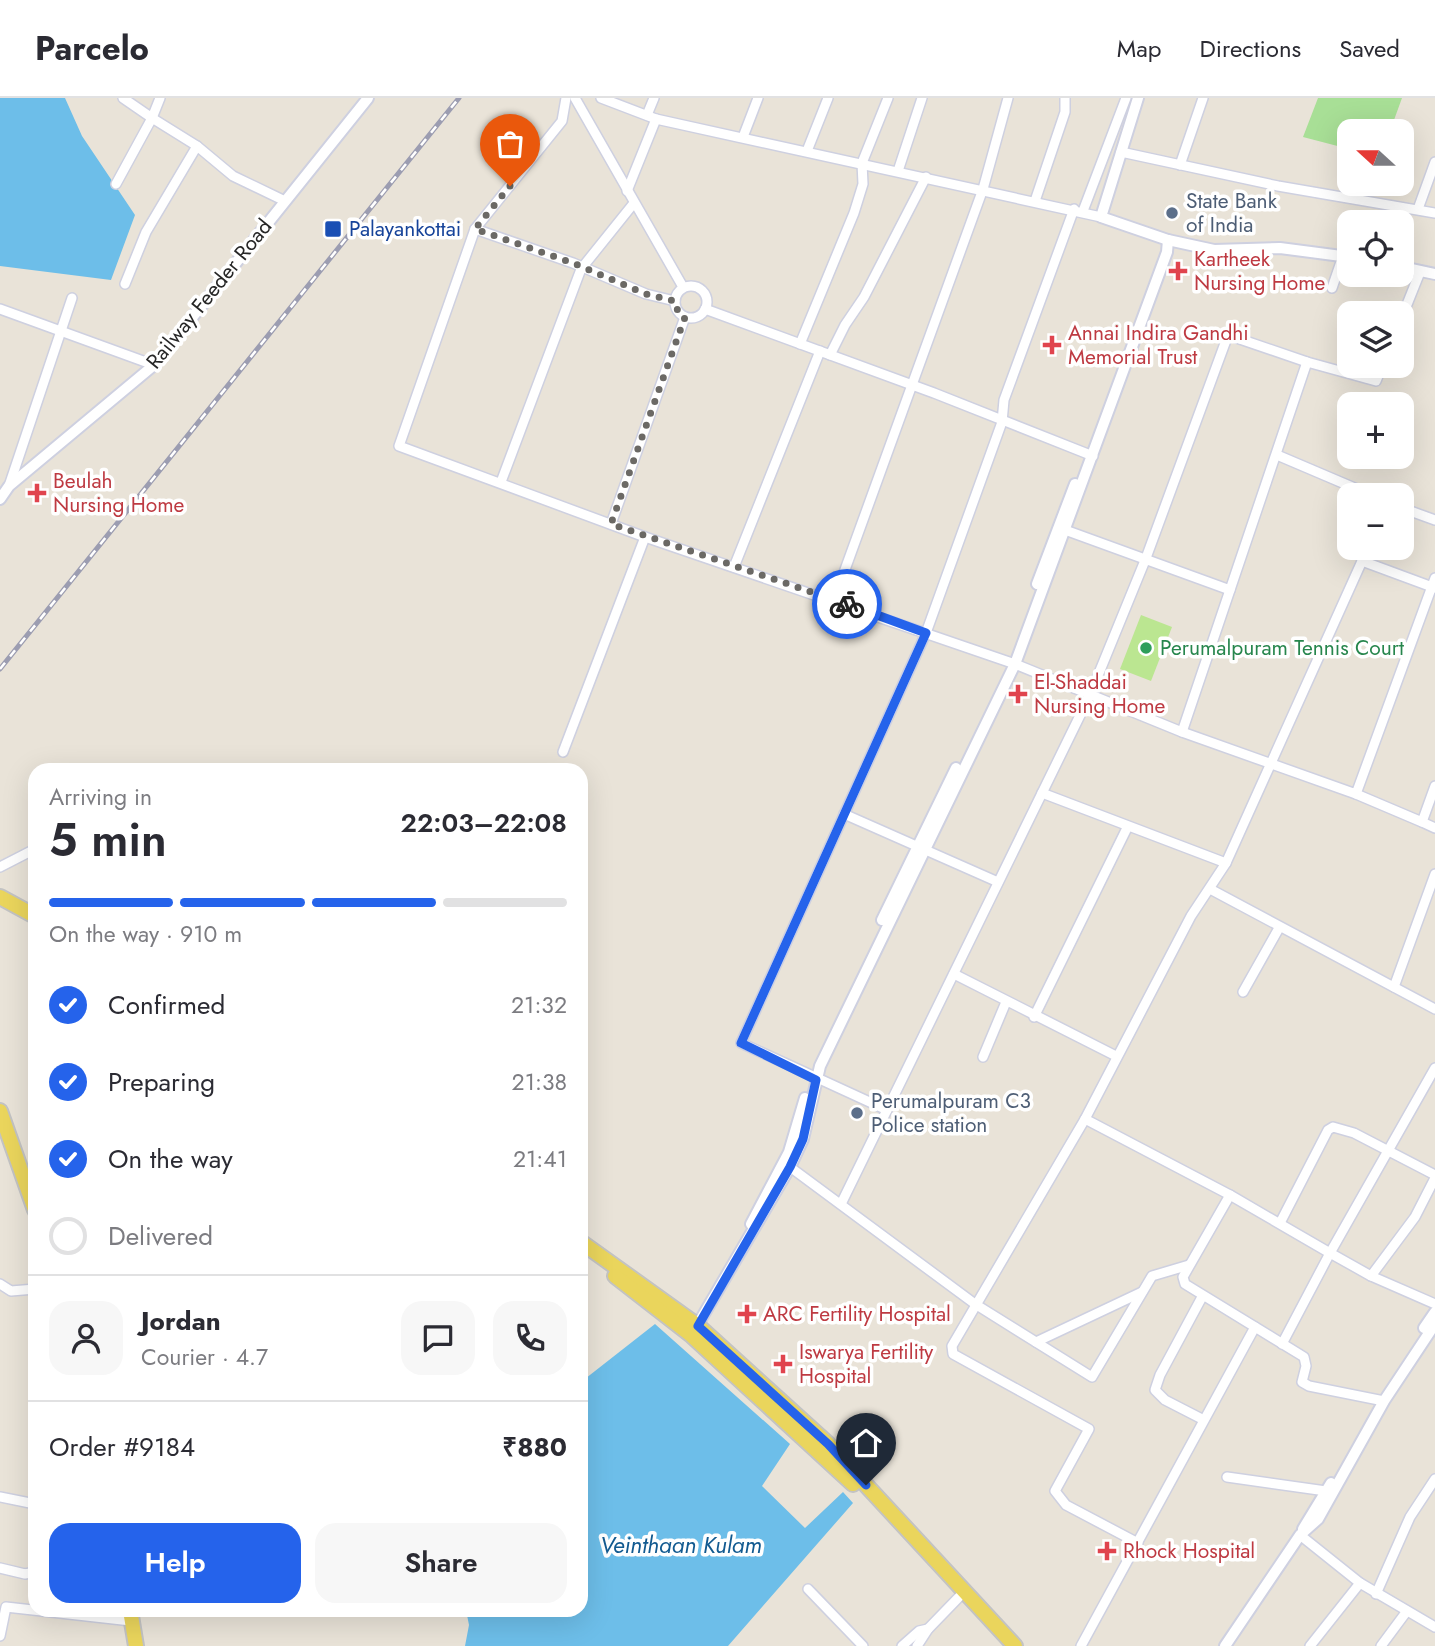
<!DOCTYPE html>
<meta charset="utf-8">
<style>
:root{--surface:#fff;--page:#f7f7f7;--text:#2b2b33;--muted:#7c7c81;--line:#e1e1e2;--accent:#2563eb}
body{margin:0;font-family:Jost,sans-serif;background:var(--page);color:var(--text);height:100vh;display:flex;flex-direction:column;font-size:26px;white-space:nowrap}
*{box-sizing:border-box;margin:0}
p{font-size:23px;color:var(--muted)}
.icon{flex:none;width:38px;height:38px;fill:none;stroke:currentColor;stroke-width:2;stroke-linecap:round;stroke-linejoin:round}
.map{position:relative;flex:1;overflow:hidden}
.drawer{position:absolute;left:28px;top:665px;width:560px;height:854px;display:flex;flex-direction:column;background:var(--surface);border-radius:21px;box-shadow:0 7px 28px #0002}
.drawer>*{flex:none}
.needle{width:46px;rotate:291deg}
.controls{position:absolute;left:1337px;top:21px;display:grid;gap:14px}
.controls a{display:grid;place-items:center;width:77px;height:77px;border-radius:14px;background:var(--surface);box-shadow:0 7px 28px #0002;font-size:35px}
.pin{position:absolute;display:grid;place-items:center;width:60px;height:60px;color:#fff;margin:-72px -30px;border-radius:50% 50% 50% 0;rotate:-45deg;box-shadow:0 0 7px #0007}
.pin .icon{rotate:45deg}
.courier{position:absolute;display:grid;place-items:center;width:70px;height:70px;margin:-35px;border:5px solid #2563eb;border-radius:50%;background:#fff;color:#222;box-shadow:0 2px 9px #0007}
.summary em{font-style:normal;font-weight:600}
.summary div{display:flex;flex-direction:column-reverse}
.summary{display:flex;align-items:center;justify-content:space-between;height:119px;padding:0 21px}
h1{font-size:46px;font-weight:600;line-height:52px}
.bar{display:grid;grid-template-columns:repeat(4,1fr);gap:10px 7px;align-content:center;height:84px;padding:0 21px}
.bar i{height:9px;border-radius:5px;background:var(--line)}
.bar .selected{background:var(--accent)}
.bar p{grid-column:span 4}
.line{display:flex;align-items:center;gap:18px;padding:0 21px;border-top:2px solid var(--line)}
.line div{flex:1}
.round{display:grid;place-items:center;flex:none;width:74px;height:74px;border-radius:21px;background:var(--page)}
ol{padding:0 21px;list-style:none}
li{display:flex;align-items:center;gap:21px;height:77px}
li p{margin-inline-start:auto}
li .icon{padding:7px;border-radius:50%;background:var(--accent);color:#fff;stroke-width:4}
li:last-child{color:var(--muted)}
li i{width:38px;height:38px;border:4px solid var(--line);border-radius:50%}
.button{display:flex;gap:14px;margin-top:auto;padding:14px 21px}
.button a{flex:1;height:80px;border-radius:21px;background:var(--accent);color:#fff;font-size:28px;font-weight:600;line-height:80px;text-align:center}
.button a+a{background:var(--page);color:var(--text)}
header{display:flex;align-items:center;gap:42px;box-sizing:border-box;height:98px;padding:0 35px;background:var(--surface);border-bottom:2px solid var(--line)}
header strong{font-size:33px}
nav{display:flex;gap:38px;margin-inline-start:auto;font-size:24px}
.map>svg:first-child{display:block}
</style>
<header>
<strong>Parcelo</strong>
<nav><a>Map</a><a>Directions</a><a>Saved</a></nav>
</header>
<div class="map">
<svg width="1435" height="1548" viewBox="0 0 1435 1548">
<rect width="100%" height="100%" fill="#e9e3d8"/>
<polygon fill="#a8df96" points="1318,0 1402,0 1390,33 1349,33 1349,51 1303,39"/>
<polygon fill="#bbe691" points="1141,517 1172,529 1151,583 1120,571"/>
<g fill="#6dbee9">
<polygon points="0,0 65,0 82,38 135,117 111,182 0,168"/>
<polygon points="655,1226 790,1346 762,1388 805,1430 843,1394 853,1405 728,1548 465,1548 469,1527 466,1512 581,1512 581,1284"/>
</g>
<g fill="none" stroke-linecap="round" stroke-linejoin="round">
<g stroke="#ced0e0" stroke-width="12">
<g id="minor">
<polyline points="123,0 152,20 160,0"/>
<polyline points="566,0 562,23 475,131 399,348 645,439 1015,566 1182,634 1356,696 1435,480"/>
<polyline points="575,0 683,189"/>
<polyline points="601,0 656,21 1101,119"/>
<polyline points="647,17 654,0"/>
<polyline points="743,39 758,0"/>
<polyline points="807,53 828,0"/>
<polyline points="1121,54 1278,88 1435,115"/>
<polyline points="1180,67 1203,0"/>
<polyline points="898,73 922,0"/>
<polyline points="116,86 152,20 197,48 233,78 285,103"/>
<polyline points="627,93 656,21"/>
<polyline points="1035,103 1065,14 1065,0"/>
<polyline points="1418,111 1435,64"/>
<polyline points="1083,113 1126,0"/>
<polyline points="475,131 573,165 646,196 675,203"/>
<polyline points="125,186 146,134 197,48"/>
<circle cx="691" cy="204" r="16"/>
<polyline points="1332,190 1343,158"/>
<polyline points="0,211 154,267"/>
<polyline points="705,211 934,295 1093,358"/>
<polyline points="1402,219 1420,174"/>
<polyline points="800,246 854,115 863,86 862,65 888,0"/>
<polyline points="830,257 845,227 864,199 926,79"/>
<polyline points="1277,357 1371,397"/>
<polyline points="501,384 581,171 634,105"/>
<polyline points="9,388 72,200"/>
<polyline points="1402,410 1435,422"/>
<polyline points="611,426 685,219"/>
<polyline points="1065,432 1230,492"/>
<polyline points="1362,463 1366,450"/>
<polyline points="734,469 820,253"/>
<polyline points="1435,490 1362,463 1226,765 1191,818 1085,1021 1230,1097 1330,1155 1435,970"/>
<polyline points="834,502 983,91 1008,0"/>
<polyline points="1182,634 1307,264"/>
<polyline points="563,654 645,439"/>
<polyline points="1042,695 1226,765"/>
<polyline points="1356,696 1422,724 1435,688"/>
<polyline points="844,716 998,784"/>
<polyline points="1422,724 1435,730"/>
<polyline points="0,769 35,751"/>
<polyline points="1210,791 1435,911"/>
<polyline points="954,876 1116,958"/>
<polyline points="1394,889 1435,776"/>
<polyline points="1243,894 1279,830"/>
<polyline points="1034,919 1127,730"/>
<polyline points="983,959 1006,904"/>
<polyline points="887,1012 741,945 926,535 1002,324 1004,302 1074,111"/>
<polyline points="1085,1021 952,1248 953,1256 1089,1331 1055,1393 1066,1407 1138,1445"/>
<polyline points="790,1069 975,1206 1092,1279 1152,1178 1189,1167"/>
<polyline points="1230,1097 1183,1179 1185,1186 1304,1259 1306,1268 1302,1284 1309,1288 1384,1303"/>
<polyline points="841,1106 1090,597 1146,460 1228,237 1307,264 1376,283 1382,268"/>
<polyline points="1280,1125 1328,1032 1333,1029 1354,1035 1435,1077"/>
<polyline points="1371,1178 1415,1119 1435,1080"/>
<polyline points="0,1186 11,1193 35,1191"/>
<polyline points="1036,1244 1142,1194"/>
<polyline points="1282,1246 1330,1155 1371,1178 1435,1206"/>
<polyline points="1202,1321 1165,1302 1155,1292 1160,1277 1202,1199"/>
<polyline points="1227,1379 1326,1393"/>
<polyline points="0,1399 35,1406"/>
<polyline points="1300,1437 1360,1485 1435,1529"/>
<polyline points="0,1470 25,1476 35,1474"/>
<polyline points="808,1491 863,1548"/>
<polyline points="1376,1496 1410,1419 1435,1381"/>
<polyline points="0,1538 6,1509 131,1523"/>
<polyline points="902,1548 919,1533 928,1531"/>
<polyline points="917,1548 928,1531 959,1499"/>
<polyline points="1081,1548 1255,1229"/>
<polyline points="1310,1548 1360,1485"/>
<polyline points="1381,1548 1407,1513"/>
</g>
</g>
<g stroke="#ced0e0" stroke-width="14">
<g id="tertiary">
<polyline points="1138,0 1101,119 1168,142 1214,152 1280,150 1349,159"/>
<polyline points="1402,169 1435,176"/>
<polyline points="0,401 9,388 154,267 368,0"/>
<polyline points="1037,486 1075,386"/>
<polyline points="882,822 956,670"/>
<polyline points="751,1126 789,1054 805,1000"/>
<polyline points="1424,1230 1435,1214"/>
<polyline points="694,1233 790,1069 803,1041 820,968 1015,566 1167,154 1168,142"/>
<polyline points="1303,1431 1331,1385"/>
<polyline points="1225,1548 1300,1437 1318,1421 1384,1303 1435,1226"/>
</g>
</g>
<g stroke="#c3c3c3" stroke-width="18">
<g id="primary">
<polyline points="0,799 35,818"/>
<polyline points="0,1013 35,1112"/>
<polyline points="581,1144 698,1228 828,1346 1015,1548"/>
<polyline points="615,1178 691,1237 853,1386"/>
<polyline points="130,1512 136,1548"/>
</g>
</g>
<use href="#minor" stroke="#fff" stroke-width="9"/>
<use href="#tertiary" stroke="#fff" stroke-width="10"/>
<use href="#primary" stroke="#ead55c" stroke-width="14"/>
<g stroke="#9c9db1" stroke-width="5">
<polyline id="rail" points="0,571 459,0"/>
</g>
<use href="#rail" stroke="#fff" stroke-width="2.5" stroke-dasharray="8" stroke-linecap="butt"/>
</g>
<g fill="none" stroke-linecap="round" stroke-linejoin="round">
<polyline stroke="#6b6965" stroke-width="7" stroke-dasharray="0 12.6" points="510,88 475,131 573,165 646,196 675,203 678,214 685,219 611,426 847,506"/>
<polyline stroke="#2563eb" stroke-width="9" points="847,506 926,535 741,945 816,982 803,1041 790,1069 698,1228 828,1346 866,1387"/>
</g>
<g fill="#5c6f8a" stroke="#fff" stroke-width="2.5">
<circle cx="1172" cy="115" r="7"/>
<circle cx="857" cy="1015" r="7"/>
</g>
<rect fill="#1a4fb4" stroke="#fff" stroke-width="2.5" x="324" y="122" width="18" height="18" rx="3.5"/>
<g fill="#e0444e" stroke="#fff" stroke-width="2.5">
<path d="M1174.5 162.5h7v7h7v7h-7v7h-7v-7h-7v-7h7z"/>
<path d="M1048.5 236.5h7v7h7v7h-7v7h-7v-7h-7v-7h7z"/>
<path d="M33.5 384.5h7v7h7v7h-7v7h-7v-7h-7v-7h7z"/>
<path d="M1014.5 585.5h7v7h7v7h-7v7h-7v-7h-7v-7h7z"/>
<path d="M743.5 1205.5h7v7h7v7h-7v7h-7v-7h-7v-7h7z"/>
<path d="M779.5 1255.5h7v7h7v7h-7v7h-7v-7h-7v-7h7z"/>
<path d="M1103.5 1442.5h7v7h7v7h-7v7h-7v-7h-7v-7h7z"/>
</g>
<circle fill="#2e9e5b" stroke="#fff" stroke-width="2.5" cx="1146" cy="550" r="7"/>
<g text-anchor="middle" stroke-width="7" stroke-linejoin="round" paint-order="stroke">
<g font-size="21" fill="#4e5e75" stroke="#fff" text-anchor="start">
<text x="1186" y="110">State Bank<tspan x="1186" dy="24">of India</tspan></text>
<text x="871" y="1010">Perumalpuram C3<tspan x="871" dy="24">Police station</tspan></text>
</g>
<g font-size="21" fill="#164399" stroke="#fff" text-anchor="start">
<text x="349" y="138">Palayankottai</text>
</g>
<g font-size="21" fill="#be3a42" stroke="#fff" text-anchor="start">
<text x="1194" y="168">Kartheek<tspan x="1194" dy="24">Nursing Home</tspan></text>
<text x="1068" y="242">Annai Indira Gandhi<tspan x="1068" dy="24">Memorial Trust</tspan></text>
<text x="53" y="390">Beulah<tspan x="53" dy="24">Nursing Home</tspan></text>
<text x="1034" y="591">El-Shaddai<tspan x="1034" dy="24">Nursing Home</tspan></text>
<text x="763" y="1223">ARC Fertility Hospital</text>
<text x="799" y="1261">Iswarya Fertility<tspan x="799" dy="24">Hospital</tspan></text>
<text x="1123" y="1460">Rhock Hospital</text>
</g>
<g font-size="21" fill="#272727" stroke="#fff">
<text transform="translate(209 196) rotate(-51)" y="7">Railway Feeder Road</text>
</g>
<g font-size="21" fill="#27864d" stroke="#fff" text-anchor="start">
<text x="1160" y="557">Perumalpuram Tennis Court</text>
</g>
<g font-size="23" font-style="italic" fill="#125a90" stroke="#fff">
<text x="681" y="1455">Veinthaan Kulam</text>
</g>
</g>
</svg>
<div class="controls">
<a><svg class="needle" viewBox="-14 -14 28 28"><path d="M0-13l5 13h-10z" fill="#e53935"/><path d="M0 13l5-13h-10z" fill="#7c7c81"/></svg></a>
<a><svg class="icon" aria-label="locate" viewBox="0 0 24 24"><circle cx="12" cy="12" r="6"/><path d="M12 2v4M12 18v4M2 12h4M18 12h4"/></svg></a>
<a><svg class="icon" aria-label="layers" viewBox="0 0 24 24"><path d="M12 4l9 5-9 5-9-5zM3 14l9 5 9-5"/></svg></a>
<a>+</a>
<a>−</a>
</div>
<div class="pin" style="left:510px;top:88px;background:#ea580c"><svg class="icon" aria-label="bag" viewBox="0 0 24 24"><path d="M5 8h14l-1 12H6zM9 8a3 3 0 0 1 6 0"/></svg></div>
<div class="pin" style="left:866px;top:1387px;background:#1f2937"><svg class="icon" aria-label="home" viewBox="0 0 24 24"><path d="M3 11l9-7 9 7M6 9v11h12V9"/></svg></div>
<div class="courier" style="left:847px;top:506px"><svg class="icon" aria-label="bike" viewBox="0 0 24 24"><circle cx="6" cy="16" r="4"/><circle cx="18" cy="16" r="4"/><path d="M6 16l4-8h5l3 8M10 8l3 8H6M13 5h3"/></svg></div>
<section class="drawer">
<div class="summary"><div><h1>5 min</h1><p>Arriving in</p></div><em>22:03–22:08</em></div>
<div class="bar"><i class="selected"></i><i class="selected"></i><i class="selected"></i><i></i><p>On the way · 910 m</p></div>
<ol>
<li><svg class="icon" aria-label="check" viewBox="0 0 24 24"><path d="M5 12l5 5 9-10"/></svg>Confirmed<p>21:32</p></li>
<li><svg class="icon" aria-label="check" viewBox="0 0 24 24"><path d="M5 12l5 5 9-10"/></svg>Preparing<p>21:38</p></li>
<li><svg class="icon" aria-label="check" viewBox="0 0 24 24"><path d="M5 12l5 5 9-10"/></svg>On the way<p>21:41</p></li>
<li><i></i>Delivered</li>
</ol>
<div class="line" style="height:126px"><a class="round"><svg class="icon" aria-label="person" viewBox="0 0 24 24"><circle cx="12" cy="8" r="4"/><path d="M4 21q1-7 8-7t8 7"/></svg></a><div><b>Jordan</b><p>Courier · 4.7</p></div><a class="round"><svg class="icon" aria-label="chat" viewBox="0 0 24 24"><path d="M4 5h16v11H9l-5 4z"/></svg></a><a class="round"><svg class="icon" aria-label="phone" viewBox="0 0 24 24"><path d="M5 4h4l2 5-3 2q2 4 5 5l2-3 5 2v4C11 20 4 13 5 4z"/></svg></a></div>
<div class="line" style="height:91px"><div>Order #9184</div><b>₹880</b></div>
<div class="button"><a>Help</a><a>Share</a></div>
</section>
</div>
